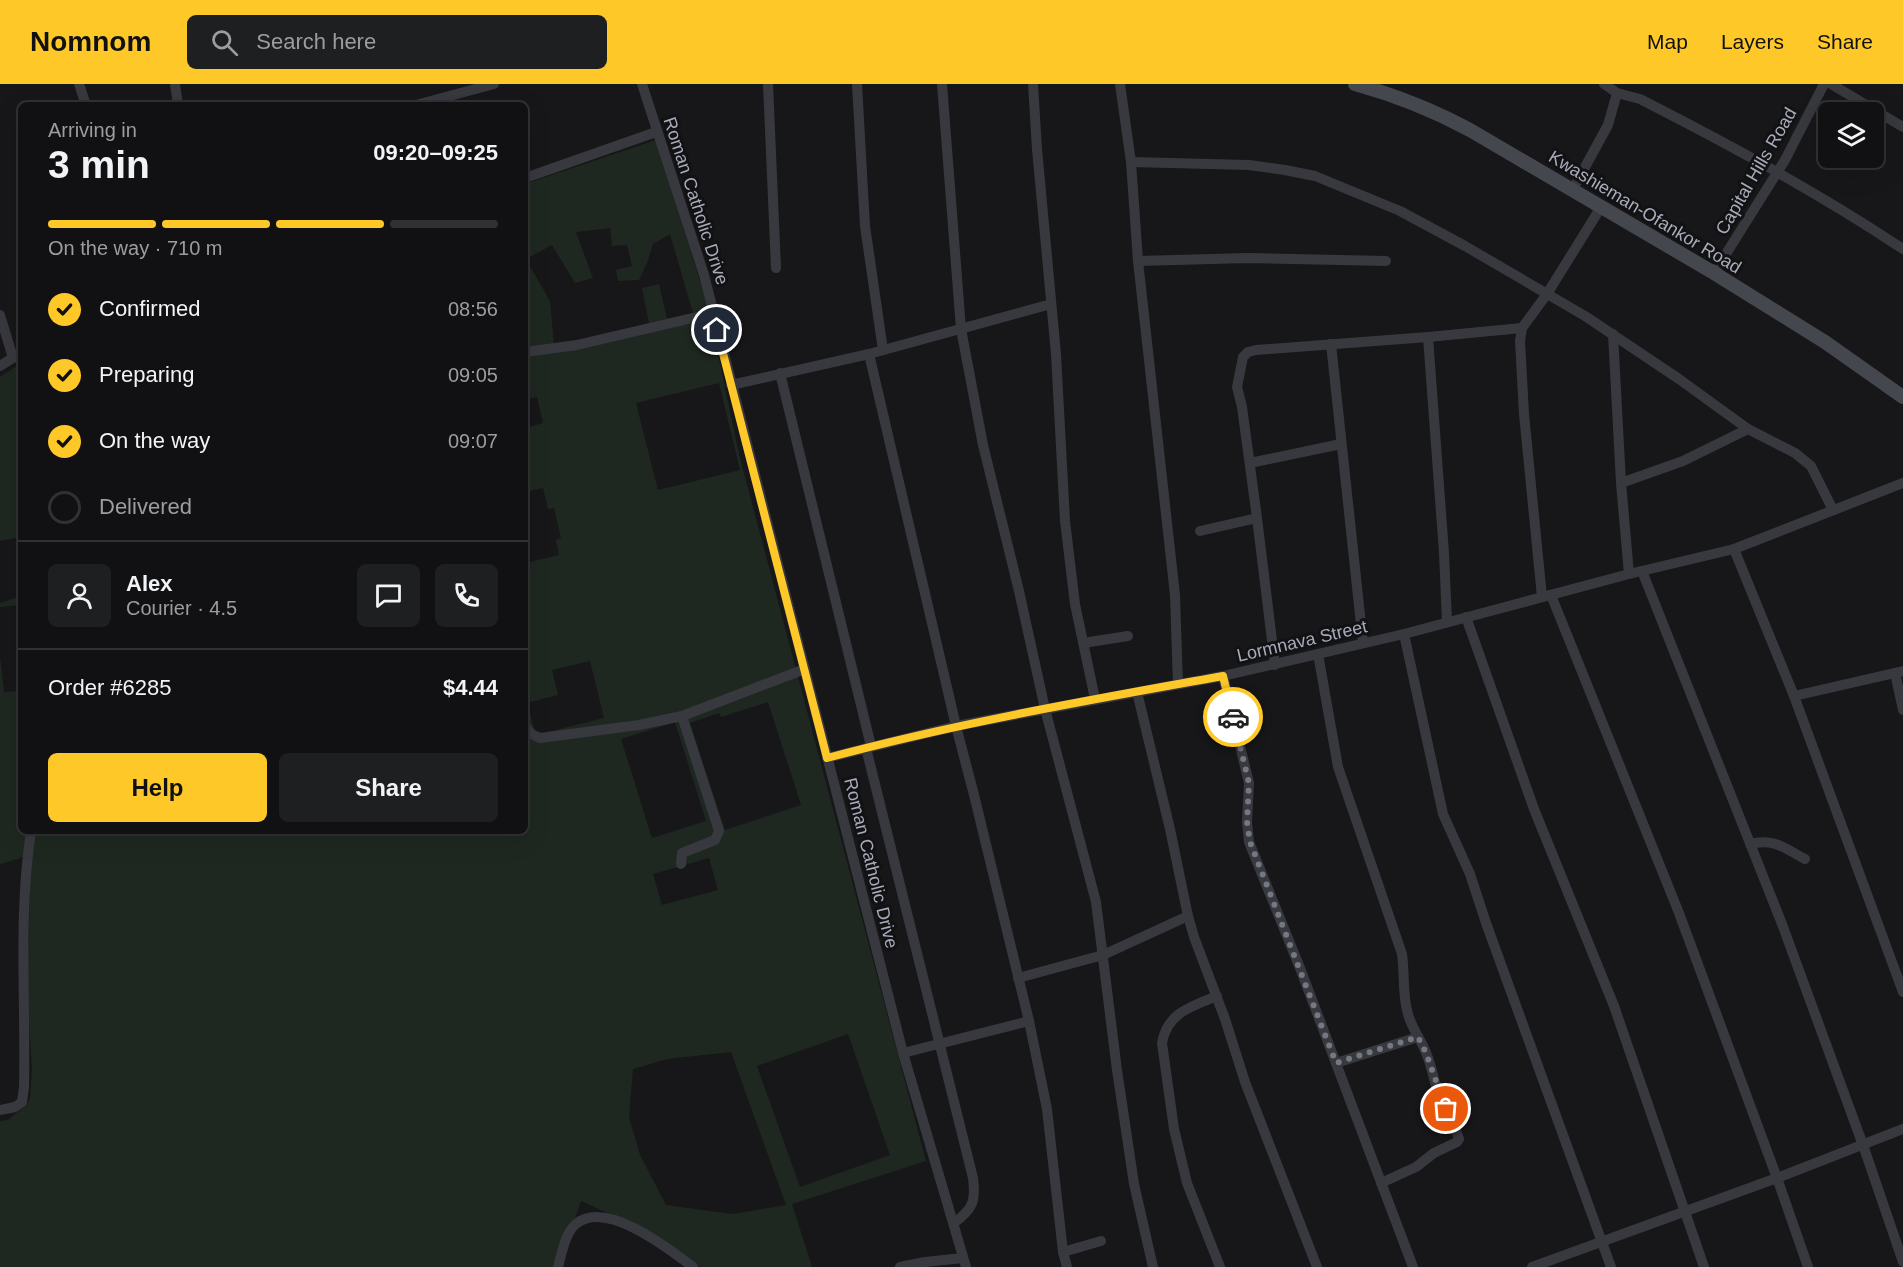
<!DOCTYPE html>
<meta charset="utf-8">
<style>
:root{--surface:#111113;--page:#1e1f21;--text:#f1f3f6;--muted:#9c9da0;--line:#303133;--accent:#ffc829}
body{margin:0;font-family:Arial,sans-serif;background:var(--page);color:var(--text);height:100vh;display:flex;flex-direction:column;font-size:22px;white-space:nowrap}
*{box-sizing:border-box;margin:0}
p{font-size:20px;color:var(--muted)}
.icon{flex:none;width:33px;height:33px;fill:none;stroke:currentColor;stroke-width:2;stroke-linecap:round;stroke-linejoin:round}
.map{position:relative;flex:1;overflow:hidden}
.drawer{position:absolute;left:18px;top:18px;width:510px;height:732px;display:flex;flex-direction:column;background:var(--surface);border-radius:9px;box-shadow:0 6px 24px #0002,0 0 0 2px var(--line)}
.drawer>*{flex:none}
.controls{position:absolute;left:1818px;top:18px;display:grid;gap:12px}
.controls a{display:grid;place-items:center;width:66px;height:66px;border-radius:9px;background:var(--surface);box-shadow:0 6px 24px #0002,0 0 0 2px var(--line);font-size:30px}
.pin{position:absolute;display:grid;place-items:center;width:51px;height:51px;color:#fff;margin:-26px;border:3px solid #fff;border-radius:50%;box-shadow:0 2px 6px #0007}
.courier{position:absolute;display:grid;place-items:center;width:60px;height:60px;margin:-30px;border:4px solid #ffc829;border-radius:50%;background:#fff;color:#222;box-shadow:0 2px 8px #0007}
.summary em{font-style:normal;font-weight:700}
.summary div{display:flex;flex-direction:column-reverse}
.summary{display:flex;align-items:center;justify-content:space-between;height:102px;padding:0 30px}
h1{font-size:39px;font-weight:700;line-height:45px}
.bar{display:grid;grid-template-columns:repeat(4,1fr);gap:9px 6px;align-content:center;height:72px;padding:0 30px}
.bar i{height:8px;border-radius:4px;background:var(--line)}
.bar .on{background:var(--accent)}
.bar p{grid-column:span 4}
.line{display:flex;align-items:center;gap:15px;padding:0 30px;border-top:2px solid var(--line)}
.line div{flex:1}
.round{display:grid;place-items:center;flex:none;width:63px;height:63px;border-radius:9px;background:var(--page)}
ol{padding:0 30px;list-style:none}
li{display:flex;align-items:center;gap:18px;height:66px}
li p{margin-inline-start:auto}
li .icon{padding:6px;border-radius:50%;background:var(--accent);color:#111;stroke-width:4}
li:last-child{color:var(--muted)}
li i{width:33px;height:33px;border:3px solid var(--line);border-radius:50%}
.cta{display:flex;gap:12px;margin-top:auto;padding:12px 30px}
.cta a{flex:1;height:69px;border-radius:9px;background:var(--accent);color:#111;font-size:24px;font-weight:700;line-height:69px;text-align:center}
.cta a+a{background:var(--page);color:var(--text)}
header{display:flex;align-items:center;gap:36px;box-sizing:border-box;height:84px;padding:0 30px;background:var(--accent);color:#111}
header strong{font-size:28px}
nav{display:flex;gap:33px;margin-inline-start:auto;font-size:21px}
.search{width:420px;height:54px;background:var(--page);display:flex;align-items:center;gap:15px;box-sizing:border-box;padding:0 21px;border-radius:9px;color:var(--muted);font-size:22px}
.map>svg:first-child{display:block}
</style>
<header>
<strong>Nomnom</strong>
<div class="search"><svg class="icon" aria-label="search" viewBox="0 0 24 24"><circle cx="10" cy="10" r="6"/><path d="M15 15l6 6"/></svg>Search here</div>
<nav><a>Map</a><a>Layers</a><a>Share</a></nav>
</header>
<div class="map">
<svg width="1903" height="1183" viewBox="0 0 1903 1183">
<rect width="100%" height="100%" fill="#171719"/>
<g fill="#1e2820" fill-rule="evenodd">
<path d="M 656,56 L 708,223 L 739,370 L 926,1077 L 792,1120 L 812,1183 L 700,1183 L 653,1150 L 581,1117 L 558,1183 L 0,1183 L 0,1037 L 8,1036 L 26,1021 L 30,1015 L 32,985 L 27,903 L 31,771 L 0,780 L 0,572 L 4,608 L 21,607 L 21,747 L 525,747 L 525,479 L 559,471 L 556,456 L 561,454 L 554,424 L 548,425 L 543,404 L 525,408 L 525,344 L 543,339 L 537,313 L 525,315 L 525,100 ZM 610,144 L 612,162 L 627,161 L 632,182 L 616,186 L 618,197 L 639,196 L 647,179 L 653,160 L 670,150 L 693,229 L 667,235 L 659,200 L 642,204 L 649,239 L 554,261 L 550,217 L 526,175 L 552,161 L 575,199 L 593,194 L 576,148 ZM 719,299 L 740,386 L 658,406 L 636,319 ZM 590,577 L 604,634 L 536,651 L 527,619 L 558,611 L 552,586 ZM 768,618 L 801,721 L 725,746 L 690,639 L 719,629 L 721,633 ZM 675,638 L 706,737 L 652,754 L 621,655 ZM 709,774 L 718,806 L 662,821 L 653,790 ZM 848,950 L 890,1071 L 800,1103 L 757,982 ZM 731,968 L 786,1121 L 732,1130 L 666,1121 L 640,1071 L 629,1033 L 633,985 L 667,975 Z"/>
<polygon points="21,279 21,453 0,457 0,293"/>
<polygon points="21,512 21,521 0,523 0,519"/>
</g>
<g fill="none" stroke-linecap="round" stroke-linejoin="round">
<g stroke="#38383f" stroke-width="10">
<polyline points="79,0 86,21"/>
<polyline points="175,0 178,21"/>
<polyline points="642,0 704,191 903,969 966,1183"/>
<polyline points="768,0 776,184"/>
<polyline points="857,0 865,142 883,266"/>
<polyline points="942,0 961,245 983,361 1019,507 1045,625 1096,818 1117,986 1134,1100 1153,1183"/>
<polyline points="1033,0 1037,65 1056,270 1065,437 1075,520 1095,615"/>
<polyline points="1120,0 1131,78 1138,177 1175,511 1178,600"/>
<path d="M 1604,0 L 1617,9 L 1640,15 C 1730,61 1819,109 1903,165"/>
<polyline points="1831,0 1903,43"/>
<polyline points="416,21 494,0"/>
<polyline points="1131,78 1249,81 1285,86 1315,92 1400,127 1465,162 1585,232 1679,295 1748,345 1795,369 1811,382 1833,426"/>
<polyline points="525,94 656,48"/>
<polyline points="1573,105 1608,41 1617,9"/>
<polyline points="1138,177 1248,174 1386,177"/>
<polyline points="1714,189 1785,76 1824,0"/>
<polyline points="0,231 13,274"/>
<polyline points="1613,250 1621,399 1629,490"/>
<polyline points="1428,253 1444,469 1447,538"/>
<polyline points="1331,260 1363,559"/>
<polyline points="525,268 577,261 714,229"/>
<polyline points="869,270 956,642 974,711 1029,937 1047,1025 1063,1168 1067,1183"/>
<polyline points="0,282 21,269"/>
<polyline points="780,289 871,662"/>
<polyline points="731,301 869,270 1051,220"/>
<polyline points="1250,379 1341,360"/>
<polyline points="1621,399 1683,377 1748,345"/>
<polyline points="1200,447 1257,434"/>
<polyline points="1734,465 1794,612 1903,908"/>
<polyline points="1642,487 1782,840 1863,1061 1903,1178"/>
<polyline points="1551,511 1679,829 1777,1094 1808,1183"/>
<polyline points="1542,513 1524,330 1520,257 1522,244 1547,210 1601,123"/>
<polyline points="1466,533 1534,725 1614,922 1704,1183"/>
<polyline points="1404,550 1443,730 1470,790 1486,839 1611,1183"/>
<polyline points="1083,559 1128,552"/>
<path d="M 1318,570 L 1338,683 L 1402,870 C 1405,890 1402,911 1408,930 C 1411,942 1419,953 1424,964 C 1431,978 1433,994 1438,1008 C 1445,1024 1454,1038 1459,1055 L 1457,1058 L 1434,1069 L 1416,1083 L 1381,1099"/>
<polyline points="1275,581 1257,434 1242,323 1237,303 1243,273 1248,268 1256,266 1428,253 1522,244"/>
<polyline points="1895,589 1903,626"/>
<polyline points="1223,592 1249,699 1247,738 1249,758 1300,884 1413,1183"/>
<polyline points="1137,608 1170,745 1188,832 1194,853 1225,935 1245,998 1317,1183"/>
<polyline points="1794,612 1903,587"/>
<path d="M 525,641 C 528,648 532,651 540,654 L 639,641 L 682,632 L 805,585"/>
<path d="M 866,664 L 973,1094 C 976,1117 973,1125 954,1139"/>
<polyline points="827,674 956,642 1223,592 1404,550 1629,490 1734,465 1903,399"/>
<path d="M 1750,760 C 1774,754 1784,764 1805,775"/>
<polyline points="681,780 682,769 715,756 719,747 682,632"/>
<polyline points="1018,894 1103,871 1188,832"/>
<path d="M 1217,912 C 1192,922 1167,929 1162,959 L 1174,1045 L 1187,1099 L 1220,1183"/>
<polyline points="903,969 1029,937"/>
<polyline points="1336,979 1418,953"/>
<path d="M 0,1026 L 15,1023 L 22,1018 L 24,1003 C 26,918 18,832 31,747"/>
<polyline points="1063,1168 1101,1157"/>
<path d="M 558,1183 C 562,1169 565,1149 576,1140 C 606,1115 669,1165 693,1183"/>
<polyline points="900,1183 925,1178 963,1174"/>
<polyline points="1532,1183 1777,1094 1903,1045"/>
</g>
<path stroke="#45474f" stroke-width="14" d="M 1355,0 C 1395,11 1433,26 1470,46 L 1714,189 L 1825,258 L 1903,313"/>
</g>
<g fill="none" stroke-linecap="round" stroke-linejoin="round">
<polyline stroke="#757882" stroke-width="6" stroke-dasharray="0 10.8" points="1233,633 1249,699 1247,738 1250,758 1336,979 1418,953 1426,969 1446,1025"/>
<path stroke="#ffc829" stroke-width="8" d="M 717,246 L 827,674 C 957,639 1090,616 1223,592 L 1233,633"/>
</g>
<g text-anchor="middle" stroke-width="6" stroke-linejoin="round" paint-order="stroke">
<g font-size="18" fill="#a8acba" stroke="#121214">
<text transform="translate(1756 87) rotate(-60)" y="6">Capital Hills Road</text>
<text transform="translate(696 117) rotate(72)" y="6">Roman Catholic Drive</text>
<text transform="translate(1645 128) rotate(31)" y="6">Kwashieman-Ofankor Road</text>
<text transform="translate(1302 557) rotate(-13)" y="6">Lormnava Street</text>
<text transform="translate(871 779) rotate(76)" y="6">Roman Catholic Drive</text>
</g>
</g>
</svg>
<div class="controls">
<a><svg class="icon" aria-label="layers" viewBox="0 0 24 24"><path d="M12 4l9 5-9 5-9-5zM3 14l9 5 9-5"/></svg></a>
</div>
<div class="pin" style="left:1446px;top:1025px;background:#ea580c"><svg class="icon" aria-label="bag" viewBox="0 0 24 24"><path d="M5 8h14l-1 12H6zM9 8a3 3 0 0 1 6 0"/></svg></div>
<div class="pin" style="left:717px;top:246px;background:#1f2937"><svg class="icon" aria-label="home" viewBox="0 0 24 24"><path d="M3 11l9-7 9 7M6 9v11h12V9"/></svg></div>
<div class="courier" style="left:1233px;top:633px"><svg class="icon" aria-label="car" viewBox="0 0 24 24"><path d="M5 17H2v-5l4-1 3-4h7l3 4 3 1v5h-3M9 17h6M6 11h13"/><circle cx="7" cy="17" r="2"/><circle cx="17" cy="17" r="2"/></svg></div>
<section class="drawer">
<div class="summary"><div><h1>3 min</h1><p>Arriving in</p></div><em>09:20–09:25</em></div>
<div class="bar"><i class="on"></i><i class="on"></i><i class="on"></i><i></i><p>On the way · 710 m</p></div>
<ol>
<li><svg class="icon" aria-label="check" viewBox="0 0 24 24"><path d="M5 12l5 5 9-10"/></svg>Confirmed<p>08:56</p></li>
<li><svg class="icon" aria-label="check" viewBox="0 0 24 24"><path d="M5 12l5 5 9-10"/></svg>Preparing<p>09:05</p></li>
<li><svg class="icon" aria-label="check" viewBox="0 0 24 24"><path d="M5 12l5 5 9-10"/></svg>On the way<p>09:07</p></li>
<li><i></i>Delivered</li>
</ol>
<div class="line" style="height:108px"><a class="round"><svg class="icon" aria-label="person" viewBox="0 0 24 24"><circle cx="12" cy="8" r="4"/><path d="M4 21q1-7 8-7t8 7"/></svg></a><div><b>Alex</b><p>Courier · 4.5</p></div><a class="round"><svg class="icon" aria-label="chat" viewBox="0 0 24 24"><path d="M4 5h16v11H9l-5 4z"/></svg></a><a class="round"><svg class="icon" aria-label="phone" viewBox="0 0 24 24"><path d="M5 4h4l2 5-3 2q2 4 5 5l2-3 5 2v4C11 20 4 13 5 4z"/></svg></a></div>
<div class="line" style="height:78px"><div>Order #6285</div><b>$4.44</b></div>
<div class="cta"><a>Help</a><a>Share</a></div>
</section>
</div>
